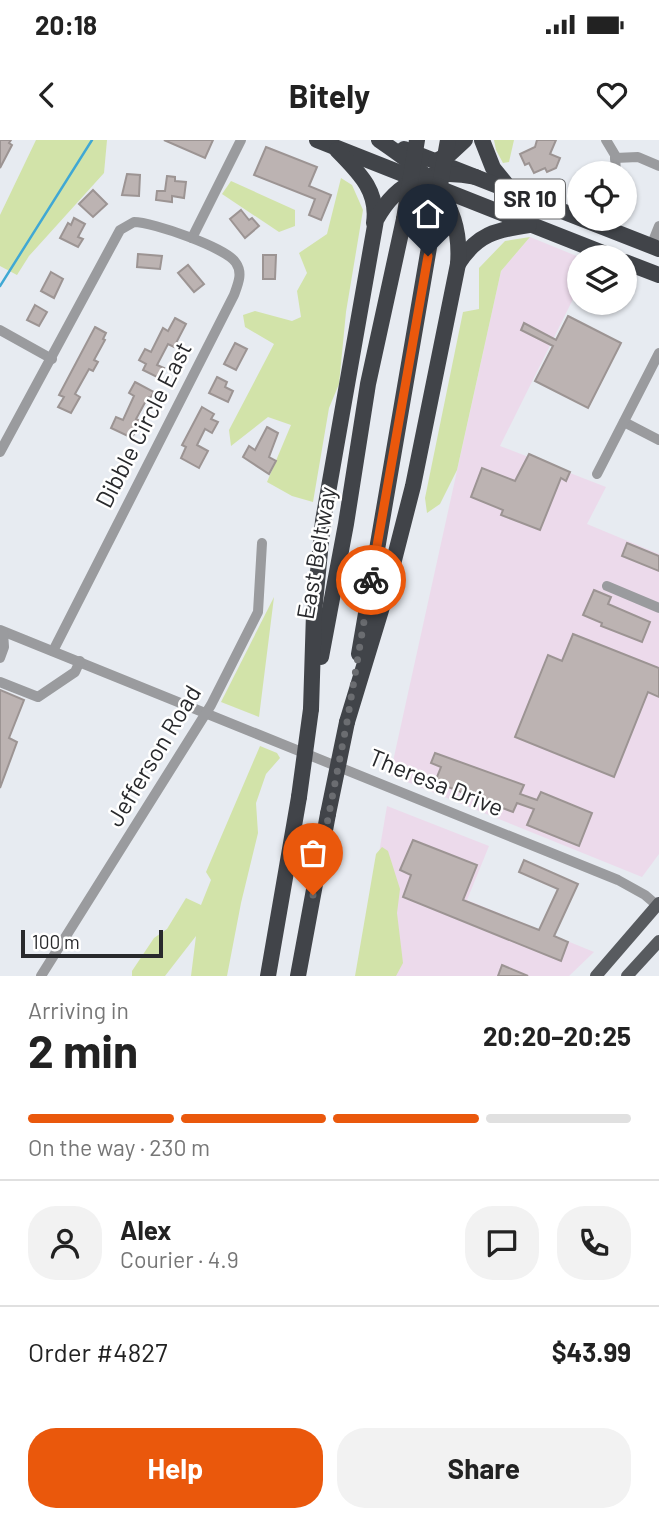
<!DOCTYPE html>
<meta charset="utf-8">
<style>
:root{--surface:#fff;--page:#f2f2f2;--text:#222;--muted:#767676;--line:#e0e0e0;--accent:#ea580c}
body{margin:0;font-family:Barlow,sans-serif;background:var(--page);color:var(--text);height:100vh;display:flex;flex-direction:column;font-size:26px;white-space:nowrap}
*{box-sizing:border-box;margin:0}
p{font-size:23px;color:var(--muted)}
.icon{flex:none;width:38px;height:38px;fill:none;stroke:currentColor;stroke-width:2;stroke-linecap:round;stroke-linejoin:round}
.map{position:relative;height:836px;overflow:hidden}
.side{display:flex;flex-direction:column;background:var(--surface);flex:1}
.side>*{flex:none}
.buttons{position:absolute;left:567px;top:21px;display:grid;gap:14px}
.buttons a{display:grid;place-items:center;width:70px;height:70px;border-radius:50%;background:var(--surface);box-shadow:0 2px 5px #0004;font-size:35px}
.scale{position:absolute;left:21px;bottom:18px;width:142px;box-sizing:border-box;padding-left:7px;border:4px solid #28292c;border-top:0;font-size:19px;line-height:24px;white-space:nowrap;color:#28292c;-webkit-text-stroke:5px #fff;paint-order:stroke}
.pin{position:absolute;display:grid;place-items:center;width:60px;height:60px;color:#fff;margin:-72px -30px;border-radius:50% 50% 50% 0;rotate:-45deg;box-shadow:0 0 7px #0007}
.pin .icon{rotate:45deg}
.courier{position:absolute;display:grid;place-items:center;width:70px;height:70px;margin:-35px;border:5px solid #ea580c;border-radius:50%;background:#fff;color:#222;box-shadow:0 2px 9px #0007}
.overview em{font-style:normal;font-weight:700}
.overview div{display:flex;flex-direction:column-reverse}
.overview{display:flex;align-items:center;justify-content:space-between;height:119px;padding:0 28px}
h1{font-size:46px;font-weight:700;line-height:52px}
.bar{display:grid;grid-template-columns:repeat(4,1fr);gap:10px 7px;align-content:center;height:84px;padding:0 28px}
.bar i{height:9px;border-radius:5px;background:var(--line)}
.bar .on{background:var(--accent)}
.bar p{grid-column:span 4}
.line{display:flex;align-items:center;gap:18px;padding:0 28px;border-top:2px solid var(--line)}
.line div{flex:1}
.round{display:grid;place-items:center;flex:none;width:74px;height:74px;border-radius:28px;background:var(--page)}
.action{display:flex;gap:14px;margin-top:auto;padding:14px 28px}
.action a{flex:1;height:80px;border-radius:28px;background:var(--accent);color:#fff;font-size:28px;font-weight:700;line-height:80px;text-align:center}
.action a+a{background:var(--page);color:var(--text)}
.status{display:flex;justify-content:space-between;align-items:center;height:49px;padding:0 35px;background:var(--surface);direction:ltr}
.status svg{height:19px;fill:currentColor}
header{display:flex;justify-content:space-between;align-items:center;height:91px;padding:0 28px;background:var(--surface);font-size:32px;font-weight:700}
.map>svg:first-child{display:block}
</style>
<div class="status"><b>20:18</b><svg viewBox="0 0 49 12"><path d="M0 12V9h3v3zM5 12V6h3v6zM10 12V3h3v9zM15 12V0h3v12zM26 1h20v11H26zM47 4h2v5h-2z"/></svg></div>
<header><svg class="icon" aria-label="back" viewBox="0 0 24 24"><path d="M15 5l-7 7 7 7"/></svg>Bitely<svg class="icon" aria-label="heart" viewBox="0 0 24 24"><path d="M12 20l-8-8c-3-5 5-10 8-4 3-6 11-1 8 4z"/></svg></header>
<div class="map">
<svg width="659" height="836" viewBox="0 0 659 836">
<rect width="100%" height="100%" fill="#e7ebf1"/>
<g fill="#ecdaeb">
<polygon points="530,97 579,117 579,147 500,306 606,347 587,384 659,414 659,714 642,737 390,635 501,131"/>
<polygon points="387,666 489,706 467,760 594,812 569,836 358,836"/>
</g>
<g fill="#d2e3a9">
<polygon points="36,0 107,0 104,33 29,116 17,135 0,126 0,75"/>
<polygon points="494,0 514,0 509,22 503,23 496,10"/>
<polygon points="341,38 352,45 363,70 346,172 339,244 329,268 313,362 292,356 267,342 291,285 268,277 231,306 229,290 274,204 245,187 243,175 255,171 292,181 301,177 297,151 307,133 299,113 327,94"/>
<polygon points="231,41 295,70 295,86 279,92 222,54"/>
<polygon points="530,97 501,131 457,330 440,364 427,373 425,358 463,172 479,169 479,128 505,101"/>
<polygon points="274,457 259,577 221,562"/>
<polygon points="260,606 277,613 280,618 266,634 256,663 258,693 241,763 227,836 191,836 196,796 165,836 132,836 132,831 154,798 167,789 186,758 201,765 211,740 206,732"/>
<polygon points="382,707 388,711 400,749 397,773 403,823 396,836 355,836 376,714"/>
</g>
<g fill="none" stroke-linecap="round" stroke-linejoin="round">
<polyline stroke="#40a8d4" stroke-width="2.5" points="0,146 92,0"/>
</g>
<g fill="#bcb3b2" stroke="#9c9493" stroke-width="2">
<polygon points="0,0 11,0 9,3 12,5 0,28"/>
<polygon points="164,0 213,0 205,18"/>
<polygon points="537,0 556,0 550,14 560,18 556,28 547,32 545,28 534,33 529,23 525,25 520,14 535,7"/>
<polygon points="266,7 317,27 309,46 331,55 321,80 309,75 315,59 254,35"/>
<polygon points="127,34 140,35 139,56 122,55"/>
<polygon points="167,36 175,37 175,41 186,42 184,58 172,56 172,62 156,60 157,51 165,51"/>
<polygon points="93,50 107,64 93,77 79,64"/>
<polygon points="241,70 249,80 252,78 259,86 245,98 230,79"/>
<polygon points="74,78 85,84 78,97 83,99 78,107 60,98 68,83 71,85"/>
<polygon points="138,114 162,116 160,129 137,127"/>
<polygon points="263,115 276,115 275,139 263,139"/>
<polygon points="188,125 204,144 194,152 178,133"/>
<polygon points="51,132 63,139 54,158 41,151"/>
<polygon points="35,165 47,172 39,186 27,180"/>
<polygon points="568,176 621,203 588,268 535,241 553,206 521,190 524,183 556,200"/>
<polygon points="175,178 186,184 174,207 168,204 157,225 164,228 159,238 143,230 146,224 139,220 145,209 151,212 163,188 168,191"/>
<polygon points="95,187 106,193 103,199 105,200 94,220 98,222 93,231 89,229 75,254 80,257 71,273 58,267 64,257 59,255"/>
<polygon points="235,203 247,209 236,230 224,224"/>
<polygon points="217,237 227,242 225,247 233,251 228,262 209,253"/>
<polygon points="135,242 154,252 150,258 148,257 136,279 140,281 132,298 111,288 116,277 123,280 134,256 129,253"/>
<polygon points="202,267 214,274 211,279 218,282 212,293 205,289 197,305 208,311 199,328 181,318 186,307 182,305"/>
<polygon points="267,287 278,293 269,317 276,321 269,334 243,317 249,306 255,310"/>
<polygon points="529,314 570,332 566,341 561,338 540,390 501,375 503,370 471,357 482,328 515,341"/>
<polygon points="627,403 659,416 659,431 622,416"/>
<polygon points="594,450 611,457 608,464 650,482 642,502 601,486 602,483 583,475"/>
<polygon points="573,494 659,528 659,557 648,552 614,637 515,597 548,515 562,521"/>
<polygon points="0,550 24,560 9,598 17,602 0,648"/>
<polygon points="435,613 524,645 520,654 537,660 541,652 592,673 579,706 527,685 534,669 517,663 513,672 435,642 441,627 431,623"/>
<polygon points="413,700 477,725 463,760 539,790 558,749 519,732 524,720 578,744 554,796 568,802 561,821 403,757 411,735 400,730"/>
<polygon points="502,825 528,836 498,836"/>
</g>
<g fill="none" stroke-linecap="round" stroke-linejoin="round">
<g stroke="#9a9b9e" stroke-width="10">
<polyline points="606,0 615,15 616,33"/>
<polyline points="615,18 638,17 659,26"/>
<polyline points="192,98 241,0"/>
<polyline points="651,106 659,86"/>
<polyline points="0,190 52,219"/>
<polyline points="624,282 659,300"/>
<path d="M 0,312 L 120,90 L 134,82 C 152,82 228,108 236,123 C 243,133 238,144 234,155 L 53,511"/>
<polyline points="597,334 659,213"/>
<polyline points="607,446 659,468"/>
<polyline points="0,490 618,740 645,755 659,767"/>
<polyline points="0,518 4,507 3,492"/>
<polyline points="0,542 38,557 75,532 80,521"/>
<polyline points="41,836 211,565 258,472 262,403"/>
</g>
<g stroke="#585b5f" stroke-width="12">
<polyline points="596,836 659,763"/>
<polyline points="627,836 659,801"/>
</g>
<g stroke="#414449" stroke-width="16">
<polyline points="317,0 613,117"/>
<polyline points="482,0 493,28 510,49"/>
<polyline points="404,9 659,109"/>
<path d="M 337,10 C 357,31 379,50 374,83"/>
<polyline points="436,21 451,13 465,0"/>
<polyline points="625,122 659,135"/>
<path d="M 458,124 C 477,94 496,90 529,85"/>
<polyline points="359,514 432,90"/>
<polyline points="321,517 346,384 368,244 404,79"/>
<path d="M 311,569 L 314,473 L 323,381 L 376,80 C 398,39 431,28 476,37"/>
<path d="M 347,582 L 382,467 L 413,346 L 458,124 C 463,60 427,33 379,0"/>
<polyline points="268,836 299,657"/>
<polyline points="298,836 328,674"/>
</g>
<g stroke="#414449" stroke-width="16">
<polyline points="404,79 417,0"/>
<polyline points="432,90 448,0"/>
<polyline points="299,657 311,569"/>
<polyline points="328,674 347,582"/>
</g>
</g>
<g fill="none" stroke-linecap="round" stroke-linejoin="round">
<polyline stroke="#6b6d71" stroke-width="7" stroke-dasharray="0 12.6" points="313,755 347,582 371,440"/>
<polyline stroke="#ea580c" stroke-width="9" points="371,440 428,116"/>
</g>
<g text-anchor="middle" stroke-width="5" stroke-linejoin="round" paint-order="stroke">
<rect fill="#fff" stroke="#68696b" stroke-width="2" x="495" y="39.5" width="70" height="39" rx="5"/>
<g font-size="23" font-weight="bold" fill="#28292c">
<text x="530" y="67">SR 10</text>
</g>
<g font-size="24" fill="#28292c" stroke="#fff">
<text transform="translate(144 285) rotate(-63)" y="8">Dibble Circle East</text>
<text transform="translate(317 413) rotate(-80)" y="8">East Beltway</text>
<text transform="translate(154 616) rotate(-59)" y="8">Jefferson Road</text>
<text transform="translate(436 643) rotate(22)" y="8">Theresa Drive</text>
</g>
</g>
</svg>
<div class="buttons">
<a><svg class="icon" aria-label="locate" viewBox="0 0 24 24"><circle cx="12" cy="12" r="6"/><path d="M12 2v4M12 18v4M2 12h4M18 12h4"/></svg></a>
<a><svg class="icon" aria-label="layers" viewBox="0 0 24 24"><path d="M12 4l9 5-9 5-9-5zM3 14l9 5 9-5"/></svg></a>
</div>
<div class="scale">100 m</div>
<div class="pin" style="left:313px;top:755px;background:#ea580c"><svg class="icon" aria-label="bag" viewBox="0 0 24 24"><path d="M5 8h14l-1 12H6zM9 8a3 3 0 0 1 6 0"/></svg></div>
<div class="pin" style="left:428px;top:116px;background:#1f2937"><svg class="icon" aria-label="home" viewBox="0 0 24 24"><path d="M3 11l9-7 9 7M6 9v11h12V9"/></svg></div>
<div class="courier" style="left:371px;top:440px"><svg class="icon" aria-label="bike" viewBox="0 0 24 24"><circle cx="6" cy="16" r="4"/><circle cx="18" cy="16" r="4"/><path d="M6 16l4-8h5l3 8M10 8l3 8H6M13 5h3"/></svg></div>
</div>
<section class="side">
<div class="overview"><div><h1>2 min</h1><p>Arriving in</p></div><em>20:20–20:25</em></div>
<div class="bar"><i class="on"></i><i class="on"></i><i class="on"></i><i></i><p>On the way · 230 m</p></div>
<div class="line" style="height:126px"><a class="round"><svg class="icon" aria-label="person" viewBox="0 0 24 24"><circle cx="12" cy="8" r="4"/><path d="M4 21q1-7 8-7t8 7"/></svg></a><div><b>Alex</b><p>Courier · 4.9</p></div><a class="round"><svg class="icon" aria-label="chat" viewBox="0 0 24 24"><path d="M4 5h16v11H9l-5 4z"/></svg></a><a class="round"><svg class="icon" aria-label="phone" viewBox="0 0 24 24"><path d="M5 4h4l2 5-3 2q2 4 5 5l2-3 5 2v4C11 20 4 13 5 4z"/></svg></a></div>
<div class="line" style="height:91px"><div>Order #4827</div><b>$43.99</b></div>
<div class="action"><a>Help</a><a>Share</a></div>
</section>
